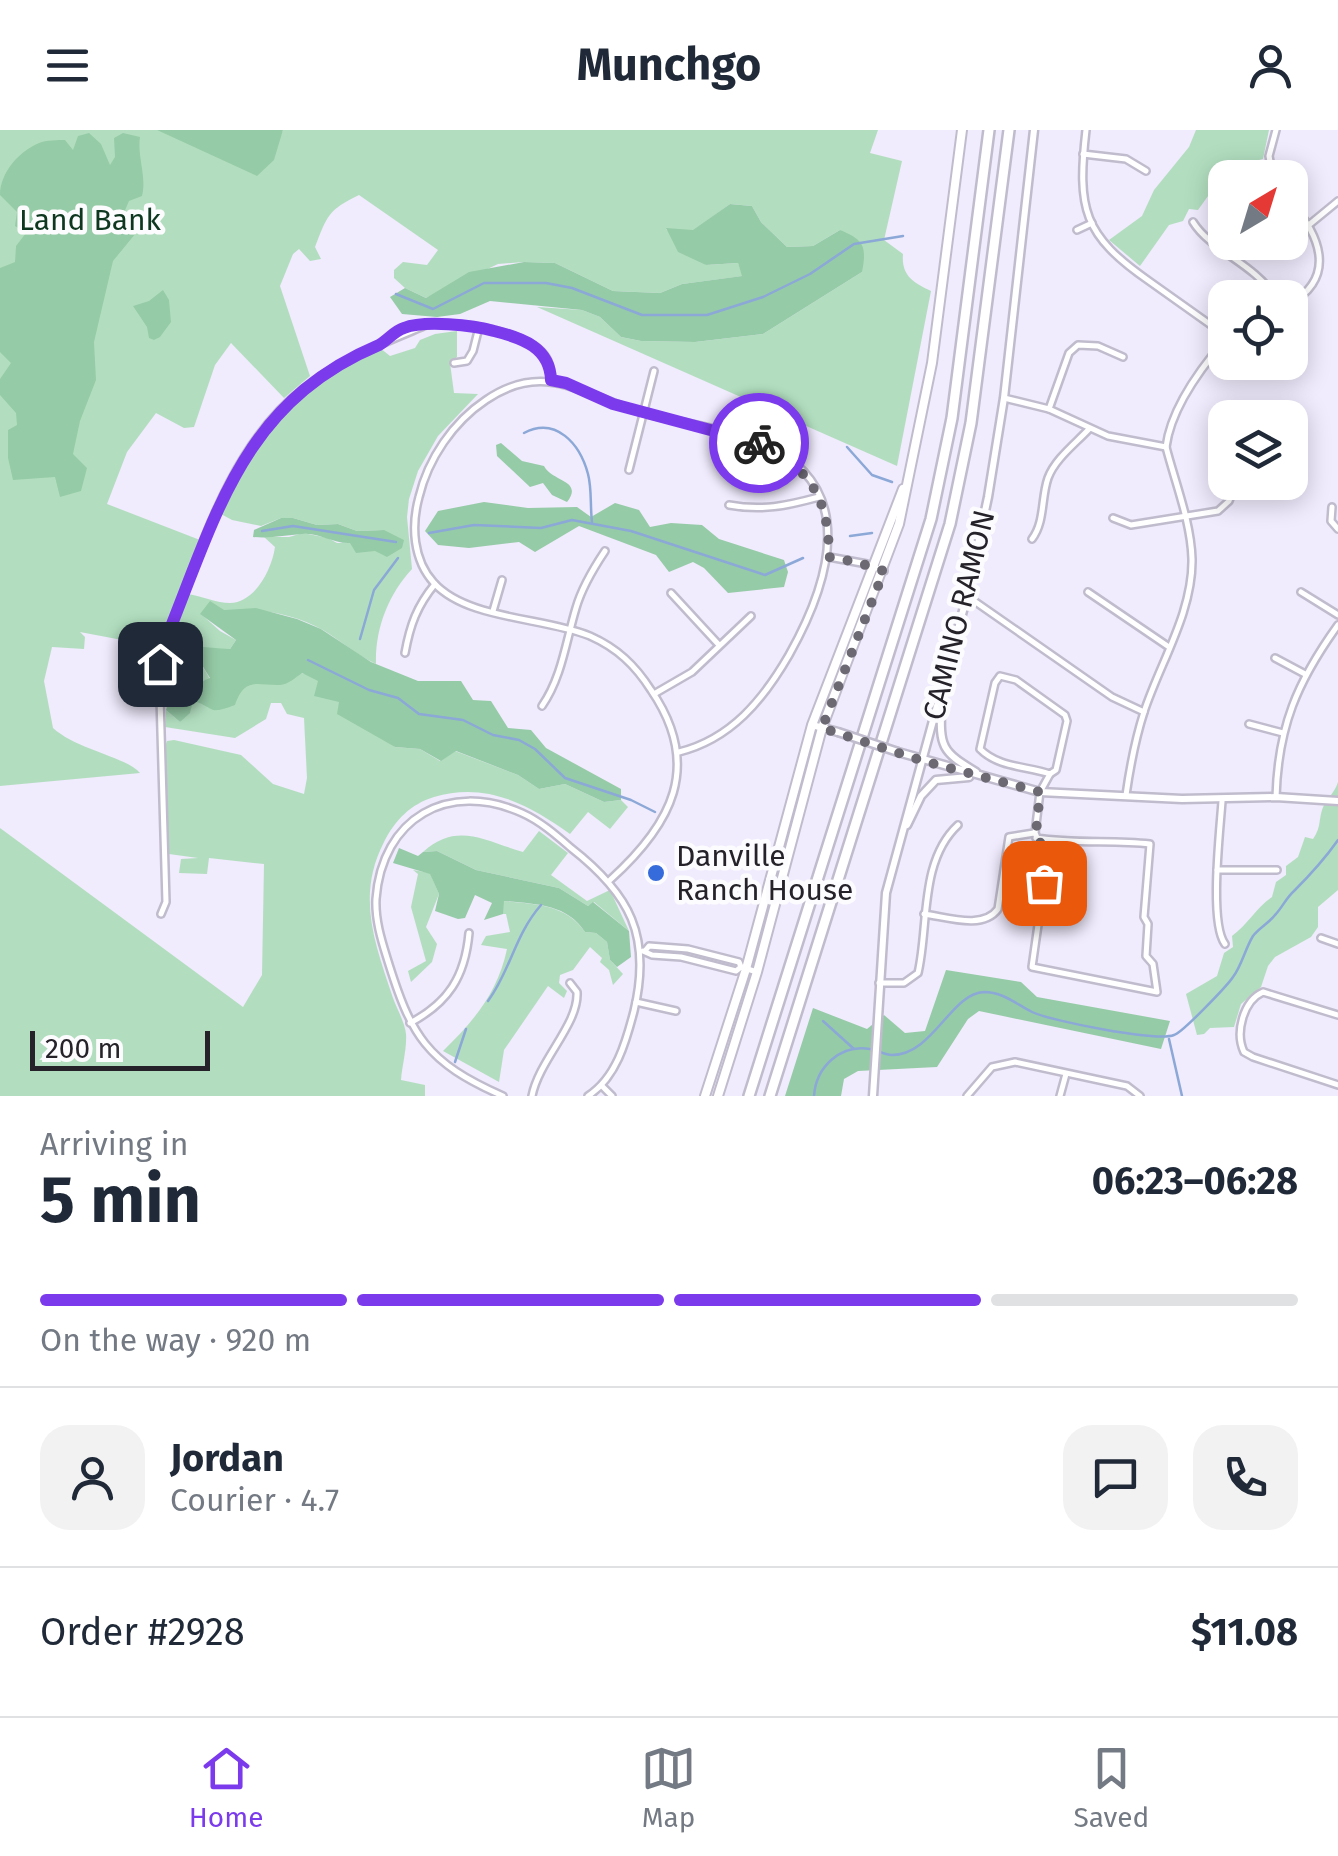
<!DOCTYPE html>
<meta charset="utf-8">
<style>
:root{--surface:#fff;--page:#f2f2f3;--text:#1f2937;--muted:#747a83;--line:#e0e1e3;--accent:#7c3aed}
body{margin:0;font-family:"Fira Sans",sans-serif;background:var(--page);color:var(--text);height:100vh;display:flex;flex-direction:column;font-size:38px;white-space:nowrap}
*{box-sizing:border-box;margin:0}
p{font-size:32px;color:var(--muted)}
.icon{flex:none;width:55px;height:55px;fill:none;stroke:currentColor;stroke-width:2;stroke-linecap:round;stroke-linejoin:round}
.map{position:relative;height:966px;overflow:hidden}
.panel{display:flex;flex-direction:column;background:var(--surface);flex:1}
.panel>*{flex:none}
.needle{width:65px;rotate:38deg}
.tools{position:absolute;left:1208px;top:30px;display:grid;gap:20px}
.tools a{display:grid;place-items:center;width:100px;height:100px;border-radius:20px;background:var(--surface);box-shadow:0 5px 25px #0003;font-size:50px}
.scale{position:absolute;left:30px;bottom:25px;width:180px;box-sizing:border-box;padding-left:10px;border:5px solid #252329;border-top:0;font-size:28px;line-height:35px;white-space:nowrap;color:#252329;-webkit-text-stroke:8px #fcfbfe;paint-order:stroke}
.pin{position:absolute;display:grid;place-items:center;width:85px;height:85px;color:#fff;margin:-42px;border-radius:20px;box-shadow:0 5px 15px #0006}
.courier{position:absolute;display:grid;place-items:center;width:100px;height:100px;margin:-50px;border:8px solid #7c3aed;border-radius:50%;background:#fff;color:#222;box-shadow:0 2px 12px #0007}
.overview em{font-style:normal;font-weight:700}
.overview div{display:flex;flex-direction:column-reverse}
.overview{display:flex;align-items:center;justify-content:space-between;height:170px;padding:0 40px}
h1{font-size:65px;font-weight:700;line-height:75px}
.bar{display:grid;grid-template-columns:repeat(4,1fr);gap:15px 10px;align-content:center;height:120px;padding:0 40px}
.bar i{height:12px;border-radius:8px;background:var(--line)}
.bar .selected{background:var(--accent)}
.bar p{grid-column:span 4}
.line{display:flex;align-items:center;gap:25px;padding:0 40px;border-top:2px solid var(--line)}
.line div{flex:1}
.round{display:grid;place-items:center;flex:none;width:105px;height:105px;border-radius:30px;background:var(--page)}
header{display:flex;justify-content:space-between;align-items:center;height:130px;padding:0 40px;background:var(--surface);font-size:45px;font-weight:700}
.tab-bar{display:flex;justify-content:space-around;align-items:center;height:140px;border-top:2px solid var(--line);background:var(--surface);font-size:28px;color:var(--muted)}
.tab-bar a{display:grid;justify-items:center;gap:5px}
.tab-bar .selected{color:var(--accent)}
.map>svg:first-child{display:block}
</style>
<header><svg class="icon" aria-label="menu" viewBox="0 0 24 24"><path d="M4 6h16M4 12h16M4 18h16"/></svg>Munchgo<svg class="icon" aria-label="person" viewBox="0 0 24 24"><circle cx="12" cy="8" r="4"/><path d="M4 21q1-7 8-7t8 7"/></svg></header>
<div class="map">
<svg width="1338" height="966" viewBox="0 0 1338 966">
<rect width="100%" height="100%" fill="#f0ebfd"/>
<g fill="#b2debf">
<path d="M 0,0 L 272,0 L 281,5 L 283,0 L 878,0 L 870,23 L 902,31 L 884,110 L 903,124 C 901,146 914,153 931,161 L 897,336 L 537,177 L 582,180 L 600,187 L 621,207 L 641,211 L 695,212 L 763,204 L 862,142 L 840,100 L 813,116 L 787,117 L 761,92 L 752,76 L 730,74 L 693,101 L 666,99 L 706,135 L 738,133 L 743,146 L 682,154 L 660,163 L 613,161 L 555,133 L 524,132 L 498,134 L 426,168 L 405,158 L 394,148 L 394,140 L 403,132 L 427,135 L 438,120 L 359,65 C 328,80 327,86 315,117 L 321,129 L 310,131 L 299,119 L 293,124 L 280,156 L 310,246 L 284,268 L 231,213 L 215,235 L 194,297 L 184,298 L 156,283 L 127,322 L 107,374 L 200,410 L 159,517 L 80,502 L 85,507 L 84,519 L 52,517 L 44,551 L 53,598 C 77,620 127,627 140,643 L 0,656 Z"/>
<polygon points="1196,0 1269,0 1263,29 1228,38 1198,80 1189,79 1183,91 1169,95 1140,136 1109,110 1142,86 1154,60 1189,17"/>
<path d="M 457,201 L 457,227 L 450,233 L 454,263 L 478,264 L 438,306 L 418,341 L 409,369 L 407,387 L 412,439 C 388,465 375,499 376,534 C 357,525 341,511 323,500 C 284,479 243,476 201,484 L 220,501 L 236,510 L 230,519 L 198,520 L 183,515 L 170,528 L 200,532 L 210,549 L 171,559 L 167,575 L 164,575 L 166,519 L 188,464 C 201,466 217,473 230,473 C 255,473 272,439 275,417 L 264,407 L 289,407 L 303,403 L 328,408 L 337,413 L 350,413 L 384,400 L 357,401 L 338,394 L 317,395 L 293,388 L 281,388 L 261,396 L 232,390 L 221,384 C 251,307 302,250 380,218 L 390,226 L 415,218 L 420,210 L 435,204 Z"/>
<path d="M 301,543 L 314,546 L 340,572 L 395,617 L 420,619 L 440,631 L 455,621 L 518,645 L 539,659 L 565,654 L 604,672 L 621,670 L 628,677 L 610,699 L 588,682 L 570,704 C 530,675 486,651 434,667 C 411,674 395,690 384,712 C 356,766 375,814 393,868 C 397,879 405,893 406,904 C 407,919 402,936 401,950 L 425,955 L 425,966 L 0,966 L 0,698 L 243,877 L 262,845 L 264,734 L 209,728 L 207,744 L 179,743 L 181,729 L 198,728 L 169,724 L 165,617 L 167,611 L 174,610 L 241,625 L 273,654 L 304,664 L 307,648 L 304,588 L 287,584 L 281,573 L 271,573 L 266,589 L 235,608 L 165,597 L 166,580 L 180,592 L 192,571 C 214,577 235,559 255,553 C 275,547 280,560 301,543 Z"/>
<path d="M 1338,652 L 1338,760 L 1318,777 L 1318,797 L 1311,807 L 1275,827 L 1268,836 L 1261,857 L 1241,874 L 1234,897 L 1210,898 L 1204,904 L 1197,905 L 1186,864 L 1217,846 L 1224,823 L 1233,817 L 1232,806 C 1248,794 1256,778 1272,767 L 1276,752 L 1286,745 L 1286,736 L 1298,727 L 1305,707 L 1313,709 C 1322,697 1318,687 1324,675 C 1329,666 1335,662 1338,652 Z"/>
<path d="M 539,701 L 568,723 L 551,745 L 587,771 L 610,760 L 629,801 L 594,772 L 588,776 L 559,758 L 476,740 L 437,721 L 423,722 C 457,691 485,711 523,722 Z"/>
<polygon points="413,740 430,743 439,764 426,797 437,814 432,832 411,852 408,841 426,831 411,777 418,744"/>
<path d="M 503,771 C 535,774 566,774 585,802 L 596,803 L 607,812 L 610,830 L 623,844 L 613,855 L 609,840 L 600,832 L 602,828 L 590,817 L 573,840 L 560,845 L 559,853 L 567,861 L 564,868 L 548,856 L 504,920 L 499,952 L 443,921 C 474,891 498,862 507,819 L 481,815 L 486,806 L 510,802 L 506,784 L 503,784 Z"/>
</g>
<g fill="#96cba7">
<polygon points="157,0 283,0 274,30 257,46"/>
<path d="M 89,3 L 101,14 L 110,35 L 115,27 L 114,8 L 123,3 L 140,7 C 137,27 147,46 142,66 L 129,71 L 123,85 L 136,103 L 113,131 L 94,212 L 96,250 L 80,291 L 73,324 L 87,338 L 81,361 L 60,367 L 55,347 L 13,350 L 8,328 L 8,300 L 17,295 L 16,283 L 0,265 L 0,249 L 11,233 L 0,222 L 0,138 L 15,132 L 16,116 L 26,103 L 15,96 L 17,82 L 0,65 C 0,43 19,21 39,13 C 46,10 58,10 65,10 L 73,20 L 78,6 Z"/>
<path d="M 730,74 L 752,76 L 761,92 L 787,117 L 813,116 L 840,100 C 864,110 867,116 862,142 L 763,204 L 695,212 L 641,211 L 621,207 L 600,187 L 582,180 L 490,171 L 460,184 L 437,187 L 402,184 L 390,167 L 405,158 L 426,168 L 469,142 L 524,132 L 555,133 L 613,161 L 660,163 L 682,154 L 742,146 L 738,133 L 706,135 L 678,122 L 666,98 L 693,100 Z"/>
<polygon points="163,160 169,170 171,192 160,207 154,210 149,208 147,197 133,176 149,171"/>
<path d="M 501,313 L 522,331 L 544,336 C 552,352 584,350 567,372 L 552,365 L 543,353 L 530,357 L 497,326 L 496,315 Z"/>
<polygon points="484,372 528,378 577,377 591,387 615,373 639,380 650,397 671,393 702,395 719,409 784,430 788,442 784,457 728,463 704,438 693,432 669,442 656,425 579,396 535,422 519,412 469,418 438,415 425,401 438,381"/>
<path d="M 281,388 L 293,388 L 317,395 L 338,394 L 357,401 L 384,400 L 404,410 L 402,418 L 387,427 L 375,421 L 356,423 L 350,413 C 333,414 319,402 302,404 C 285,405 270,409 253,407 L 254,400 Z"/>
<path d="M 210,471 L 224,480 L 256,478 L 297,489 L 321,499 L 371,532 L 418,551 L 461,551 L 473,570 L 491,571 L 508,598 L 531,600 L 546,618 L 621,659 L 621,670 L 604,672 L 565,654 L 539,659 L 518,645 L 456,621 L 441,631 L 420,619 L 395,617 L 337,584 L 339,572 L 314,566 L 318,551 L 302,543 C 295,548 289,554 280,555 C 257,556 245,546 235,575 C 206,586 216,577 193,571 L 190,583 L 180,592 L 166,580 L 171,559 L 185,558 L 210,548 L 200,532 L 169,528 L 171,520 C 187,514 211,518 230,519 L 236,510 L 200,484 Z"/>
<path d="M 399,718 L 418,726 L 423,722 L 437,721 L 476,740 L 559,758 L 588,776 L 593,772 L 629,801 L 631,827 L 617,837 L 610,830 L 607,812 L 596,803 L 585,802 C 567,774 535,774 504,771 L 503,784 L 484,790 L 492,773 L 475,765 L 465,788 L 458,789 L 435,781 L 439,764 L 430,744 L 393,733 Z"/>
<polygon points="946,840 1021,852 1037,867 1170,891 1161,919 979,881 968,889 937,937 858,941 844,949 841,966 785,966 813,878 867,899 884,885 905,903 925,901"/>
</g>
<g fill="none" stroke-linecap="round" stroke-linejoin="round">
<g stroke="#8ba8d7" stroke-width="2.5">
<polyline points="396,164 433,179 484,153 546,153 572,158 642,185 707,185 763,167 810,144 854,114 903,106"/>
<path d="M 524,303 C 556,286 580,314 588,344 C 592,359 590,376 592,392"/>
<polyline points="847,317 872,345 892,352"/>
<polyline points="262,401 293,396 396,412"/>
<polyline points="429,403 474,395 541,398 572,390 631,401 765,445 803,428"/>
<polyline points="850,406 872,403"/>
<polyline points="360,509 374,460 398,428"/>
<polyline points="308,530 369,560 398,568 419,584 463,590 493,605 519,610 535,619 565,648 631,670 655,682"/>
<path d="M 488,871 C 511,840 514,806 541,775"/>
<polyline points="823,891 854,919"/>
<polyline points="1169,909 1182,966"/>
<polyline points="455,932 466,899"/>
<path d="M 814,966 C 816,937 840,914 870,919 C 877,920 885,925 892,925 C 933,925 951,863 984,862 C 1003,862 1016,874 1032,882 C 1051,891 1157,912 1174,905 C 1182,903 1227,856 1233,847 C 1242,835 1245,819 1253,806 C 1259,798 1269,793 1275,785 C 1282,778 1286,768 1294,761 C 1311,744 1324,730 1338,710"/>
</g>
<g stroke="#c1bccd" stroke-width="10">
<g id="minor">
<path d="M 1086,0 C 1077,79 1083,105 1149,151 C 1174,169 1200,187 1225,205"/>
<polyline points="1083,24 1126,29 1146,41"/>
<polyline points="1273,48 1269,26 1276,0"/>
<path d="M 1290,71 C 1319,104 1338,146 1290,174"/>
<path d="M 1193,92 C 1211,121 1254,133 1276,168"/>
<polyline points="1310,94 1338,71"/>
<polyline points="1077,100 1092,93"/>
<path d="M 391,207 C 417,182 515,196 541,221 C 550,230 551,239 551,251"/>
<polyline points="454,233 467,231 473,221 479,197"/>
<polyline points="1278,235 1279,232"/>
<polyline points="1004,268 1049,279 1108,306 1166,317"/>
<polyline points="1049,279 1069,223 1078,215 1098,216 1123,227"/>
<polyline points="629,340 654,241"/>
<path d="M 729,375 C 762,381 786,376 819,367"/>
<polyline points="1332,377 1331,391 1338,399"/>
<polyline points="1113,388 1131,395 1218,381 1229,371 1236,352"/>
<path d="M 1032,409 C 1045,392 1041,368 1048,348 C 1055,329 1075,314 1089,299"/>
<polyline points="829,427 867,434 884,441"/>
<polyline points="1088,462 1169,517"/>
<polyline points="1301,462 1338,485"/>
<polyline points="671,463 719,515"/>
<polyline points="967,466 1112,567 1144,582"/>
<polyline points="493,481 502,450"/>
<path d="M 405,523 C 410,495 417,476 435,454"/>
<polyline points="1275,528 1305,544"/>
<path d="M 1000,546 L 1016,550 L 1065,585 L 1067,591 L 1056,640 L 1050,644 C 1027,636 999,638 980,619 L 995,553 Z"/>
<polyline points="654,564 692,542 751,486"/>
<path d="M 542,576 C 562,547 566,511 576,478 C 582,457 593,439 605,421"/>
<polyline points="1249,594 1283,603"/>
<path d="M 1126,665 C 1130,637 1135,610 1144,582 C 1160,533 1193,482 1192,429 C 1191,392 1175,352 1166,317 C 1171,278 1200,239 1225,210"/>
<path d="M 1276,667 C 1278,597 1297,552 1338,495"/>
<path d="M 1222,671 C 1220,701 1209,792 1225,814"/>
<path d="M 1036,708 C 1075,714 1111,710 1150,714 L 1144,787 L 1148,794 L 1146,826 L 1153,834 L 1157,862 L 1032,837 L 1047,732 L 1035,703 L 1040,662 L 1050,644"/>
<polyline points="1217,740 1277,740"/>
<path d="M 610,750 C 672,694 703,636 651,560 C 635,535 617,518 590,506 C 544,487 468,490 434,453 C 413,430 411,396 419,367 C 428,329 453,292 486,270 C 546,229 585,267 643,283 C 681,293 723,298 760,313 C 861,354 830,452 789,525 C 763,570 731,609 679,622"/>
<path d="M 161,784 L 166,772 L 159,534 L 164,514 C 199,428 226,320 302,260 C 339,230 381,214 424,196"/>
<path d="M 924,784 C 947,787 983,800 998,779 L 1009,707 L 1034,703"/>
<polyline points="1321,808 1338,814"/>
<polyline points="643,821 652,825 681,827 736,841 741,837"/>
<polyline points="645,821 649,816 688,819 739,832 741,837 757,842"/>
<path d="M 879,853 L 904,853 L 918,843 C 929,797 919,731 958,695"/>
<polyline points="636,872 676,881"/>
<path d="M 1338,885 L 1263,862 C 1243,871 1235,903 1244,922 L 1253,927 L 1338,955"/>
<path d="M 410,893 C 448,873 465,847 469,803"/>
<polyline points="602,956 612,966"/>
<path d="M 503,966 C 426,932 411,906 387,828 C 381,809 375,789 376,769 C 382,688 448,650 522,683 C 540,691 556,705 571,718 C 630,764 652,806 634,881 C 626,912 616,948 588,966"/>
<path d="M 532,966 C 539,930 579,894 577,862 L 570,853"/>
<polyline points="967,966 992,937 1015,932 1127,956 1140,966"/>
<polyline points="1060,966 1066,944"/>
</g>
</g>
<g stroke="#c1bccd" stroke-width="11">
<g id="tertiary">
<path d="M 941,577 C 940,617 941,621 976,642"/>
<polyline points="812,595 838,602"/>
<polyline points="898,622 1040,662 1182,669 1276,667 1338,671"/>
<polyline points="907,695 921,666 936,650 969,647"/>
<polyline points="873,966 886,763 967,466 988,367 1004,268 1034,0"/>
</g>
</g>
<g stroke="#c1bccd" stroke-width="12">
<g id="secondary">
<polyline points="705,966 746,839 812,595 903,359"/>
<polyline points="718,966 757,842 822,598 899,394 932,233 962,0"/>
</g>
</g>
<g stroke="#c1bccd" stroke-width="14">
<g id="motorway">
<polyline points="749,966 931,389 952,288 989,0"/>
<polyline points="770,966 950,394 971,293 1009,0"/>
</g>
</g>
<use href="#minor" stroke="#fff" stroke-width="5"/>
<use href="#tertiary" stroke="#fff" stroke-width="6"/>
<use href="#secondary" stroke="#fff" stroke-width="8"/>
<use href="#motorway" stroke="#fff" stroke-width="9"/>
<g stroke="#c1bccd" stroke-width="11" stroke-linecap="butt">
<polyline id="tertiary-bridge" points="838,602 898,622"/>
</g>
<use href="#tertiary-bridge" stroke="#fff" stroke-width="6"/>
</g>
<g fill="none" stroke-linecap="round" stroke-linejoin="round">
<path stroke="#6c6973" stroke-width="10" stroke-dasharray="0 18" d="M 759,313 C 811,339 829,369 829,427 L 856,432 L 884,441 L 822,598 L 923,631 L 1040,662 L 1036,703 L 1046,726 L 1044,753"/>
<path stroke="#7c3aed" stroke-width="12" d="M 160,534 L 164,514 C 216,387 241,273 379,215 C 388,210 394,201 404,198 C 424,190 473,195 494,201 C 523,208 550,218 551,250 L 566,253 L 613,274 L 759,313"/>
</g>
<circle fill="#356bda" stroke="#fcfbfe" stroke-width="4" cx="656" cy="743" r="10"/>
<g text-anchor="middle" stroke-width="9" stroke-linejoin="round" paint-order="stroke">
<g font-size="30" fill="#0d371f" stroke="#fcfbfe">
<text x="90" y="100">Land Bank</text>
</g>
<g font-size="30" fill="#252329" stroke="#fcfbfe">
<text transform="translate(959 485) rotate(-76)" y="10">CAMINO RAMON</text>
</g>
<g font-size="30" fill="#252329" stroke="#fcfbfe" text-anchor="start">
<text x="676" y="736">Danville<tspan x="676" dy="34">Ranch House</tspan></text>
</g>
</g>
</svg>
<div class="tools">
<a><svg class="needle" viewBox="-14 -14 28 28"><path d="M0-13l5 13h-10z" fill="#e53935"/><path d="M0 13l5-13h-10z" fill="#747a83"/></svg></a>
<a><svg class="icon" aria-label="locate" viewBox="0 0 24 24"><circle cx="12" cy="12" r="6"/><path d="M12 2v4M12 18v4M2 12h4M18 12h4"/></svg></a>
<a><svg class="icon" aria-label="layers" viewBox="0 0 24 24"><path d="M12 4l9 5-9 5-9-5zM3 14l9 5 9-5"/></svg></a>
</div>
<div class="scale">200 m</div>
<div class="pin" style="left:1044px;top:753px;background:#ea580c"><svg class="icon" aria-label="bag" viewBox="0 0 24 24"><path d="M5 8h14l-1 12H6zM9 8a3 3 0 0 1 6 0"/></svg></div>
<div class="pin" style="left:160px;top:534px;background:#1f2937"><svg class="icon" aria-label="home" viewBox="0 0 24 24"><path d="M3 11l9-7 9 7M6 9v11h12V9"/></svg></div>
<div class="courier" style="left:759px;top:313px"><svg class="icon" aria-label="bike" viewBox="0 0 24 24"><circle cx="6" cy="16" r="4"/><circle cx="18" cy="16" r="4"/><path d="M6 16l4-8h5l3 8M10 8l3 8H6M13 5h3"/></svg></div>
</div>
<section class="panel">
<div class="overview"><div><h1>5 min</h1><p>Arriving in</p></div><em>06:23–06:28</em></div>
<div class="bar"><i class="selected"></i><i class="selected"></i><i class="selected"></i><i></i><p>On the way · 920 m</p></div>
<div class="line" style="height:180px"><a class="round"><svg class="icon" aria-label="person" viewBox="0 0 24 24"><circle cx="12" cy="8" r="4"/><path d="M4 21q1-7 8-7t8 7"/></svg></a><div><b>Jordan</b><p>Courier · 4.7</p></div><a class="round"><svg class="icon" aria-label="chat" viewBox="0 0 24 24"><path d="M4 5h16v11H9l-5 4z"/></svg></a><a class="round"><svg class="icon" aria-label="phone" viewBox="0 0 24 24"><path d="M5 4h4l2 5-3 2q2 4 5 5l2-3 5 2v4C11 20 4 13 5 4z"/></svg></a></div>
<div class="line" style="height:130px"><div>Order #2928</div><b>$11.08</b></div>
</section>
<nav class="tab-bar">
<a class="selected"><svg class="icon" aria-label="home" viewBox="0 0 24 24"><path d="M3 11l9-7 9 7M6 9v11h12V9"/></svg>Home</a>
<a><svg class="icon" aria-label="map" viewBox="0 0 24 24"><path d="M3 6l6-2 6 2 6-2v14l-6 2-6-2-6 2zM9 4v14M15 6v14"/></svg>Map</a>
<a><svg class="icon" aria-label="saved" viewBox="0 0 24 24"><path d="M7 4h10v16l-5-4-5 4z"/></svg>Saved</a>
</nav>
